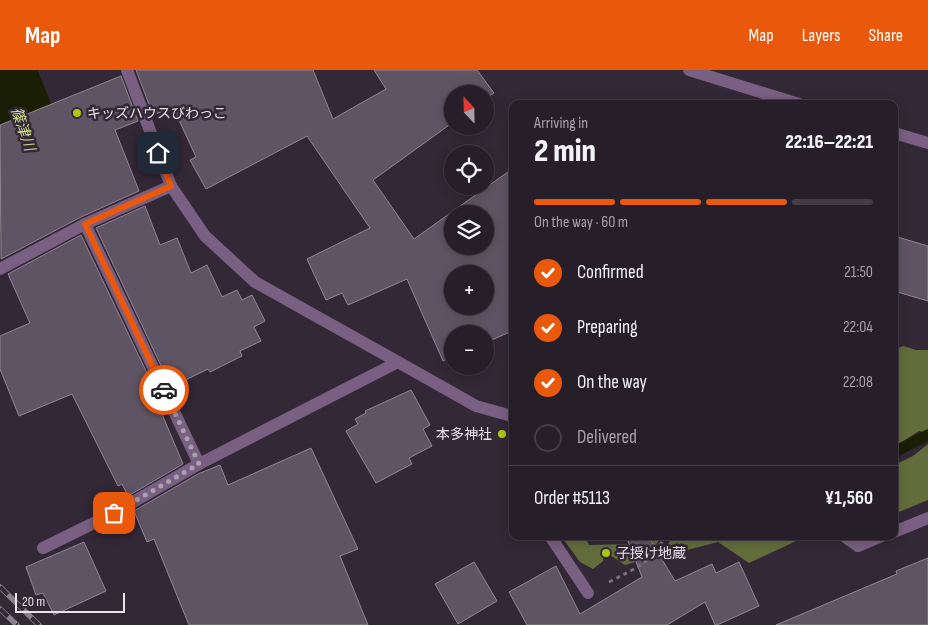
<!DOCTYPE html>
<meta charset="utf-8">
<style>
:root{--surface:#261e28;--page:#322b34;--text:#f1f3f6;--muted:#a4a2a8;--line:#423c45;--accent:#ea580c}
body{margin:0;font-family:"Sofia Sans Condensed","Noto Sans JP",sans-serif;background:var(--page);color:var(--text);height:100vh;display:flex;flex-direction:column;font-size:19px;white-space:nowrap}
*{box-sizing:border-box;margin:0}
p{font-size:16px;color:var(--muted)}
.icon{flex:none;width:28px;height:28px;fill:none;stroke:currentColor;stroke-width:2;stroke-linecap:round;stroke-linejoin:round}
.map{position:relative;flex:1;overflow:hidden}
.drawer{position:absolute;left:509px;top:30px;width:389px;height:440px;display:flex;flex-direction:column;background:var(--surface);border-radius:10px;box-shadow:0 2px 12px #0003,0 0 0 1px var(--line)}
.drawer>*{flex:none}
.needle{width:32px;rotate:338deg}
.controls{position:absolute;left:444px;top:15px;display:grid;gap:10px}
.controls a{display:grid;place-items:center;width:50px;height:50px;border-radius:50%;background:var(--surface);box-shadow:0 2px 12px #0003,0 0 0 1px var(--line);font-size:25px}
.scale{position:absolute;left:15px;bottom:12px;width:110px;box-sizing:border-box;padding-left:5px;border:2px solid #e9e2eb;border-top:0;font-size:14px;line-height:18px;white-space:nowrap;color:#e9e2eb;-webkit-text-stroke:4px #332836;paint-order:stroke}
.pin{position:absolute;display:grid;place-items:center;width:42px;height:42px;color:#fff;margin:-21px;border-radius:10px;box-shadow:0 2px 8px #0006}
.courier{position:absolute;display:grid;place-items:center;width:50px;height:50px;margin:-25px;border:4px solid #ea580c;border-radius:50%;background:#fff;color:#222;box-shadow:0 1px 6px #0007}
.headline em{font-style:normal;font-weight:800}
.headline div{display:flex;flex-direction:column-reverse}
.headline{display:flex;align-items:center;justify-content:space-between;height:85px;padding:0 25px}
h1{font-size:32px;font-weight:800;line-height:38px}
.bar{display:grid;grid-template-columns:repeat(4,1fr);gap:8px 5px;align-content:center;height:60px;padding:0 25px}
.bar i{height:6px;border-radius:4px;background:var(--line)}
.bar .active{background:var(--accent)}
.bar p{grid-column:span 4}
.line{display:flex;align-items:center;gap:12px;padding:0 25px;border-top:1px solid var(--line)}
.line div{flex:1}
ol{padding:0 25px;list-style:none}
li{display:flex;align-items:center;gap:15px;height:55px}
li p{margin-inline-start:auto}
li .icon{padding:5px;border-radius:50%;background:var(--accent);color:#fff;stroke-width:4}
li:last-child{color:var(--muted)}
li i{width:28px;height:28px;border:2px solid var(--line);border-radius:50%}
header{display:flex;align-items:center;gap:30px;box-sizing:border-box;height:70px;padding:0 25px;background:var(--accent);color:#fff}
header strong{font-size:24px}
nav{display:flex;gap:28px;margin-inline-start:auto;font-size:18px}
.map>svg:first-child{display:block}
</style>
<header>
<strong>Map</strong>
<nav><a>Map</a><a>Layers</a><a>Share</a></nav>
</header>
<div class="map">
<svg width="928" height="555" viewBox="0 0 928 555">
<rect width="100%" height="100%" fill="#332836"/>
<g fill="#626d3b">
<polygon points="903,276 916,280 928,280 928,359 924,362 919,361 894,377 894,280"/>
<polygon points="928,374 928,430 894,444 894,395 913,386"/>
<path d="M 561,466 L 585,466 L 589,475 L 627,474 L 632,482 L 654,470 L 654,466 L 661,466 C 652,485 645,490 625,495 L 610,485 L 603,487 L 603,491 L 593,499 L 580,492 Z"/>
<polygon points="674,466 807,466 749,493 718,472 672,484 666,488 663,480"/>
</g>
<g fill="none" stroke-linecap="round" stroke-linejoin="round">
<polyline stroke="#191e04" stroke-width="11" points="894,382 928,365"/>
<path stroke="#191e04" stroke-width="66" d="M 0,140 C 16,120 36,101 32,75 L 2,0"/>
</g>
<g fill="#5f5463" stroke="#938697" fill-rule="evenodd">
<path d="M 136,0 L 313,0 L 333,49 L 386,19 L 374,0 L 477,0 L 494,23 L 485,29 L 485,24 L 452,24 L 452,53 L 373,110 L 414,169 L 512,99 L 512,261 L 485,273 L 485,264 L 452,264 L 452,287 L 443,291 L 407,209 L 348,235 L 342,223 L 326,230 L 307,189 L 370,158 L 307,66 L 206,119 L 190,90 L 196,87 L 173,37 L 153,45 ZM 452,144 L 485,144 L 485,176 L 452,176 ZM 452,204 L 485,204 L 485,236 L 452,236 Z"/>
<polygon points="121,6 138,51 115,60 139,121 81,147 1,189 0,55"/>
<polygon points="145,136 160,175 177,168 191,203 207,195 222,227 237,220 242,230 252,225 265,251 254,257 261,271 240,281 242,286 210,302 208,299 171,317 96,158"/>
<polygon points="81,165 157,324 154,325 183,394 128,426 122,414 118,416 72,324 19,346 0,299 0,266 30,253 8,204"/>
<polygon points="894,166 928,176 928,231 894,221"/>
<polygon points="411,320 430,355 423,359 432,376 409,388 412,394 376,413 346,361 358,354 355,349 366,343 365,341"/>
<polygon points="311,378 358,479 340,486 368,555 189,555 154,469 147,472 134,441 198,404 220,395 228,415"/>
<polygon points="626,466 648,466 675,511 712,494 716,503 739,492 759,536 717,555 715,555 705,532 667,555 527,555 509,522 556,496 580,544 642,507"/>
<polygon points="84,472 106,521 54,545 43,523 36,525 26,497"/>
<polygon points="928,488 928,555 776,555 897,504 896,501"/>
<polygon points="474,492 497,531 458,554 435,514"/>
</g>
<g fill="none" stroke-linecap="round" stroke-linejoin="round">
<g stroke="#7a707c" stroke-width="3" stroke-dasharray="4 4" stroke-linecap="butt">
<polyline points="603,469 610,470 620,466"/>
<path d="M 609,512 C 634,499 652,493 665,466"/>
</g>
<g stroke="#795f81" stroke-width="12">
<polyline points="0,199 85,154 171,116"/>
<polyline points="894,462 928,448"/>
<polyline points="550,466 588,523"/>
<polyline points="844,466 858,476 882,466"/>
<polyline points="43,478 114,443 199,394 398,292 476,336 512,346"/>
</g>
<g stroke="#795f81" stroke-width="12">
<polyline points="127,0 171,116 205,166 255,212 398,292"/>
<polyline points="85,154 199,394"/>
</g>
<g stroke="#795f81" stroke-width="12">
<polyline points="689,0 799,34"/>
<polyline points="894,63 928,73"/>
</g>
<g stroke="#8a818d" stroke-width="5.5">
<g id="rail">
<polyline points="0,517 39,555"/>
<polyline points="0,539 17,555"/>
</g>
</g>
<use href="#rail" stroke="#332836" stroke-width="4" stroke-dasharray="11" stroke-linecap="butt"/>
</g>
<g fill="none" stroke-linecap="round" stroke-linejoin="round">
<polyline stroke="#a9a1ac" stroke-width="5" stroke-dasharray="0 9" points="114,443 199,394 164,320"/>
<polyline stroke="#ea580c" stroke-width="6" points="158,83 171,116 85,154 164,320"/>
</g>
<g fill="#acc613" stroke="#332836" stroke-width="2">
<circle cx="77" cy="43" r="5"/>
<circle cx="502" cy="364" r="5"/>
<circle cx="606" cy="483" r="5"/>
</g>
<g text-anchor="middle" stroke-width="5" stroke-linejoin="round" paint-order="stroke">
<g font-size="14" fill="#e9e2eb" stroke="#332836" text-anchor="start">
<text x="87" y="48">キッズハウスびわっこ</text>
<text x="492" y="369" text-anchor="end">本多神社</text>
<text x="616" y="488">子授け地蔵</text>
</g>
<g font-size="15" font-style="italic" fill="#cadc8d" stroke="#332836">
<text transform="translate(23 59) rotate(71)" y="5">篠津川</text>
</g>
</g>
</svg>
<div class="controls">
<a><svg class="needle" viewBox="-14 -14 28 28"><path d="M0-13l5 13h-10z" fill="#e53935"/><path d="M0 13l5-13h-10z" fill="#a4a2a8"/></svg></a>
<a><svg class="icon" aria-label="locate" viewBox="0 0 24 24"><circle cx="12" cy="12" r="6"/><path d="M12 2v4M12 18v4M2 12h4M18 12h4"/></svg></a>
<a><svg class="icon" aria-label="layers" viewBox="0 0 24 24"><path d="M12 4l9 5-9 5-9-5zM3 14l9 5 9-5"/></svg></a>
<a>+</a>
<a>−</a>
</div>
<div class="scale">20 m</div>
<div class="pin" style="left:114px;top:443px;background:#ea580c"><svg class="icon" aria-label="bag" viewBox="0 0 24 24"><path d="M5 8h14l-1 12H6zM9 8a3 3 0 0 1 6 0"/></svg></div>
<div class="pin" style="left:158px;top:83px;background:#1f2937"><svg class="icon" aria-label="home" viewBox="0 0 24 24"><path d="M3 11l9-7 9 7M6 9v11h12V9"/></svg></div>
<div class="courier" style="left:164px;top:320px"><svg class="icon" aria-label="car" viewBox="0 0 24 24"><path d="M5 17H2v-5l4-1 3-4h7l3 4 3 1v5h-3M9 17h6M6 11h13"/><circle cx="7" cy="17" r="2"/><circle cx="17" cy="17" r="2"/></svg></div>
<section class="drawer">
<div class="headline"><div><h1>2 min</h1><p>Arriving in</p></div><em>22:16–22:21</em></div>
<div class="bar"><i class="active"></i><i class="active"></i><i class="active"></i><i></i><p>On the way · 60 m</p></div>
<ol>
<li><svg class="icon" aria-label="check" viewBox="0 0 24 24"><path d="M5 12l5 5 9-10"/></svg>Confirmed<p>21:50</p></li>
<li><svg class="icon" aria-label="check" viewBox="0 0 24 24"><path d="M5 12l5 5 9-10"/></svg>Preparing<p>22:04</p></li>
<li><svg class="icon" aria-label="check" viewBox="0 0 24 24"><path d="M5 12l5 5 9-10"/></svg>On the way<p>22:08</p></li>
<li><i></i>Delivered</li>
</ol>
<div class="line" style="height:65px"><div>Order #5113</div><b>¥1,560</b></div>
</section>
</div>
